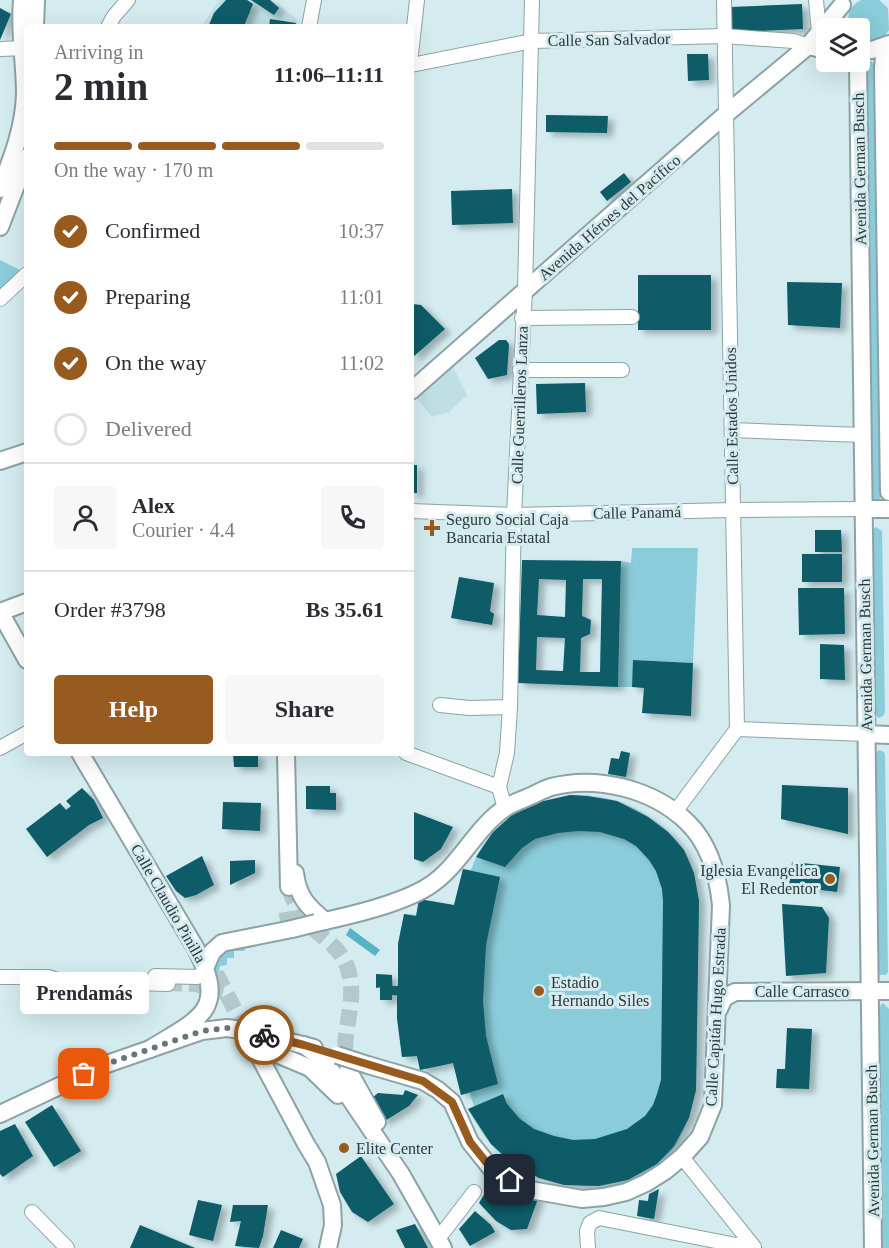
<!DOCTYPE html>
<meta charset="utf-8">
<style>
:root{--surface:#fff;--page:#f7f7f7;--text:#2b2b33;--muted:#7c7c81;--line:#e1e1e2;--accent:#985b1f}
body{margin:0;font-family:Georgia,serif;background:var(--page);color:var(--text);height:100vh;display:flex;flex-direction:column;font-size:22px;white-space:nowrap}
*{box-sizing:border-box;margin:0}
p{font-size:20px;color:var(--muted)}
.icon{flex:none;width:33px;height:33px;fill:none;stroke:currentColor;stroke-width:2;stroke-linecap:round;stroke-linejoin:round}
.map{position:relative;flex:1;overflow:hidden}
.side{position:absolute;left:24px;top:24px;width:390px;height:732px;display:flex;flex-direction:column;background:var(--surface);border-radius:6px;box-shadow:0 6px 24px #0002}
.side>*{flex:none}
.fabs{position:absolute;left:816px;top:18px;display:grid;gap:12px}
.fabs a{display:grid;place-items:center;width:54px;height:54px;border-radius:6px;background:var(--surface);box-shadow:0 6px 24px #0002;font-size:30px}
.pin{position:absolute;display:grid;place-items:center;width:51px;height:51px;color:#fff;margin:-26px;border-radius:12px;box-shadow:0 3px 9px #0006}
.courier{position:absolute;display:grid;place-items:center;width:60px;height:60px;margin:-30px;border:4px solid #985b1f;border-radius:50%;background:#fff;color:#222;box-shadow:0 2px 8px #0007}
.bubble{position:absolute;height:42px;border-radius:6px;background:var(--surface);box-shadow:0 6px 24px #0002;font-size:20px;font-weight:600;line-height:42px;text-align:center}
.headline em{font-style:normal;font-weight:600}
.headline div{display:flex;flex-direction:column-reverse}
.headline{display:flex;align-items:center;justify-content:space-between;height:102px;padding:0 30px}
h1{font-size:39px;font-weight:600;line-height:45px}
.bar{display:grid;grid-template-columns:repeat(4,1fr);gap:9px 6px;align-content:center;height:72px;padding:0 30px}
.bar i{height:8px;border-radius:4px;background:var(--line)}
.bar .on{background:var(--accent)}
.bar p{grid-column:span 4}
.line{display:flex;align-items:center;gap:15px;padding:0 30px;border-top:2px solid var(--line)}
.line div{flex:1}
.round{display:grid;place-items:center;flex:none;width:63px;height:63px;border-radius:6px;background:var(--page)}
ol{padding:0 30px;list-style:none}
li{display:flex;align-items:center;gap:18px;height:66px}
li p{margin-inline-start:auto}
li .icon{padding:6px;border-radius:50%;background:var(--accent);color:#fff;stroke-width:4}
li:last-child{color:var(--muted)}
li i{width:33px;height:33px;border:3px solid var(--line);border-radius:50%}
.button{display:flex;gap:12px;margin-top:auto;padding:12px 30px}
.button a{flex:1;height:69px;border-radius:6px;background:var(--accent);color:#fff;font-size:24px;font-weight:600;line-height:69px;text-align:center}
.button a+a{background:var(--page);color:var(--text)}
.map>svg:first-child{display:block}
</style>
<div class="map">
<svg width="889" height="1248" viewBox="0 0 889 1248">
<defs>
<filter id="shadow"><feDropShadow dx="6" dy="4" stdDeviation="3" flood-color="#0004"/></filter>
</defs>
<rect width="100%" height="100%" fill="#d4ecf0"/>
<g fill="#bfdfe5">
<polygon points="219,0 271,0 297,19 296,27 201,27"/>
<polygon points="451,363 467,395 449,412 432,417 414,395"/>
</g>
<g fill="#8accd9">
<path d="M 861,0 L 879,0 L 888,8 L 889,30 C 882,41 871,44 860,39 L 860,28 L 850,28 C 846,16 849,6 861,0 Z"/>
<polygon points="871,61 877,67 882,497 876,501 870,497 866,63"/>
<polygon points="0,260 24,272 0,293"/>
<polygon points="876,527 882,531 885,712 883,716 879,718 873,713 871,531"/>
<polygon points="632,548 698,548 693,663 634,660 632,687 618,687 621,561 631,563"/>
<polygon points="879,750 884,752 885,756 888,972 886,975 878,975 876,971 873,756"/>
<path d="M 570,795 C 585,795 601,796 616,801 C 638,807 674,831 685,852 C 694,868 696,884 699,901 L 696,1090 C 691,1109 686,1129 675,1146 C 667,1157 655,1165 643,1172 C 594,1198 528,1186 491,1144 C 482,1134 476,1121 468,1109 L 474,1107 L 470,1093 L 461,1095 L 453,1063 L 420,1070 L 417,1056 L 402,1057 L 397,1018 L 397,996 L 392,995 L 392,1000 L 380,1000 L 380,988 L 376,988 L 376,974 L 392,975 L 393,986 L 398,986 L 398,944 L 404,914 L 416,915 L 454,905 L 463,869 L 471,870 C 489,821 522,806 570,795 Z"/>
<polygon points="244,945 245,951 234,951 234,958 227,958 227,965 220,966 218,981 214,973 216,956 223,950"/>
<polygon points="883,1003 889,1009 889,1248 880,1248 877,1009"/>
</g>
<polygon fill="#56b3c4" points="350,928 380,950 375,956 346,935"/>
<g fill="#095c68" fill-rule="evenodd" filter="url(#shadow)">
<polygon points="226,0 247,0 253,4 244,26 208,27 214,13"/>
<polygon points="251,0 270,0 279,8 274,15"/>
<polygon points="802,4 803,29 732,32 731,7"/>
<polygon points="0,8 11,14 0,40"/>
<polygon points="270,19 296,23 295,27 269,27"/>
<polygon points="687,54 708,54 709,80 688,81"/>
<polygon points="546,115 608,116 607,133 546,132"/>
<polygon points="624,173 631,182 607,201 600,192"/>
<polygon points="512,189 513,223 452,225 451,191"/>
<rect x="638" y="275" width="73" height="55"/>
<polygon points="787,282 842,283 840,328 788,325"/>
<polygon points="412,304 421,305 445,329 412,358"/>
<polygon points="499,340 506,340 509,344 507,375 488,379 475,358"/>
<polygon points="585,383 586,412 537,414 536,384"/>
<rect x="411" y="465" width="6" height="28"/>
<polygon points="815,530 841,530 842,552 815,552"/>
<rect x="802" y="554" width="40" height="28"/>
<path d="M 522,560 L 621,561 L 618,687 L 518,683 ZM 539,579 L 566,580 L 565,617 L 537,615 ZM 583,579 L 602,579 L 600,672 L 580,672 L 581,638 L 590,634 L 591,620 L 582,616 ZM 537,637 L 565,638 L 563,671 L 536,670 Z"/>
<polygon points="459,577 494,583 490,611 494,614 492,625 451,618"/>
<polygon points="798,588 844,588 845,634 799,635"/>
<polygon points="820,644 844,645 845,680 820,679"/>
<polygon points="633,660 693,663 691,716 642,713 644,688 632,687"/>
<polygon points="621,751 630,753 626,777 608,774 611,758 619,759"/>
<polygon points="233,753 258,753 258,767 234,767"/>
<polygon points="782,785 848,788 848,834 781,819"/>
<polygon points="306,786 330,786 330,793 336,793 336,810 306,809"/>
<polygon points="82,788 94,800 103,818 89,825 47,857 26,829 60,803 66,810 71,806 66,801"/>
<polygon points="570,795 587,796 617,801 648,817 668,832 684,850 694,873 699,901 696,1090 689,1118 674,1146 657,1164 628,1180 599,1186 564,1185 539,1178 511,1162 491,1144 468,1109 503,1094 507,1104 520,1119 534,1129 554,1136 573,1140 595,1139 627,1129 645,1116 653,1105 657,1094 661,1080 663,901 662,889 656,871 649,860 636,846 624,839 600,832 579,831 558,833 535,839 522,848 505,867 476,857 493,832 513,814 539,802"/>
<polygon points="223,802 261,803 260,831 222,829"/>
<polygon points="414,812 453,827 441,849 423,862 414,859"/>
<polygon points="202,856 214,885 196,895 185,898 176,891 166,876"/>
<polygon points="255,860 255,873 230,885 230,861"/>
<polygon points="792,862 840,867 837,892 789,886"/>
<polygon points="463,869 500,877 486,945 483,1001 486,1036 498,1084 461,1095 453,1063 420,1070 417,1056 402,1057 397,1018 397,995 392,995 392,1000 380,1000 380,987 376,988 376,974 392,975 392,986 398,986 398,944 404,914 416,916 419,899 454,905"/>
<polygon points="782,904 822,907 829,918 826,973 786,976"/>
<polygon points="787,1028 812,1029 809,1089 776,1088 777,1069 785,1069"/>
<polygon points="405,1090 418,1095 409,1106 383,1122 372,1102 373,1097 378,1093 403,1095"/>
<polygon points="52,1105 81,1151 54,1167 25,1122"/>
<polygon points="15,1124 33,1156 3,1177 0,1174 0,1131"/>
<polygon points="361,1156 394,1204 368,1222 352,1212 340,1192 336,1174"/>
<polygon points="492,1181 524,1194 539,1196 527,1229 511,1230 496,1221 479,1203"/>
<polygon points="659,1189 654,1219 637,1216 639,1200 648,1201 649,1194"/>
<polygon points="198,1200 222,1205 213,1241 189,1235"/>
<polygon points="233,1205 268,1205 263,1236 259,1248 235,1246 241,1221 230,1222"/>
<polygon points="475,1211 491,1225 495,1232 470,1246 459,1229"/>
<polygon points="415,1224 428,1248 405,1248 396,1230"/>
<polygon points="140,1225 195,1248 130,1248"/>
<polygon points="281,1230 303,1239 299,1248 273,1248"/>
</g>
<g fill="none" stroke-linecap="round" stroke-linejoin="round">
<polyline stroke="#b3c8cb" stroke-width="14" stroke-dasharray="14 7" stroke-linecap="butt" points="168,984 195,985 225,993"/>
<g stroke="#b3c8cb" stroke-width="16" stroke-dasharray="16 8" stroke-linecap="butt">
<path d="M 289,887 C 292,900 300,914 309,924 C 323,939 341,947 348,969 C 359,1006 338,1033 348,1069"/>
<polyline points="280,921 304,917"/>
<polyline points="205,952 251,1041"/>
</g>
<g stroke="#8ca2a6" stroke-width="16">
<g id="minor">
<polyline points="816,0 819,32"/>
<polyline points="108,27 114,16 128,0"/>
<polyline points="309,27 314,0"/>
<polyline points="0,49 27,48"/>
<polyline points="411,54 417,0"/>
<polyline points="411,65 532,41 724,36 793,41 808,46"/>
<polyline points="0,299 27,274"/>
<polyline points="522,318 632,317"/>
<polyline points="520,370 622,370"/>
<polyline points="732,430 862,435"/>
<polyline points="411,511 514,515 732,510 864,509"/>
<polyline points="440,705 469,708 510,707"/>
<polyline points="737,729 866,734"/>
<polyline points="0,748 27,733"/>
<polyline points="406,753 499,787"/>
<polyline points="505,808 499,787 507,753 510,707 514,515 525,290 532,0"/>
<polyline points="675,812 737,729 724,0"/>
<polyline points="155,976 197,977 203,973 206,966"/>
<polyline points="0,977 49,977 60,981 168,984"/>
<polyline points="682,1157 754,1247"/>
<polyline points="32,1212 67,1248"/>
<polyline points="438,1239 474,1192"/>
<polyline points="588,1248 587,1231 590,1223 599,1218 736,1245 750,1242"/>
</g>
</g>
<g stroke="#8ca2a6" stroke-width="20">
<g id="major">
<polyline points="35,27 36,0"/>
<polyline points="808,46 826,50"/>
<polyline points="885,46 883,68 889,492"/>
<polyline points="860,49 872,50 889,44"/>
<polyline points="858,62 873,1248"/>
<path d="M 0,189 C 12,158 24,128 25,94 C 25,63 19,31 22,0"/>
<polyline points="0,227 27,157"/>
<polyline points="411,391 726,114 808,46 842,5"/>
<polyline points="0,461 27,452"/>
<polyline points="864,509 889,509"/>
<polyline points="0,612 27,660"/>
<polyline points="0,612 27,602"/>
<polyline points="866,734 889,735"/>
<path d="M 80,753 L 195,947 C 229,1010 200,1018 150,1049"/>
<polyline points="286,753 289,887"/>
<path d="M 295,873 C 298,897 307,906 325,921"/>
<path d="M 316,923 C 348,916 401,904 429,886 C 460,866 475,828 505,808 C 511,804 519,801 526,798 C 534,795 542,790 551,787 C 597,775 653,789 687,822 C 709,843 718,876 721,905 L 713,1105 L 700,1137 L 682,1157 L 665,1171 L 646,1183 L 626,1192 L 604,1197 L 582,1199 L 525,1189 L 494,1172 L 470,1142 L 452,1102 L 438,1090 L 423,1081 L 368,1065"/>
<polyline points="206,966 212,952 222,943 292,929"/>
<polyline points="719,1009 724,998 735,992 889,991"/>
<polyline points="248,1031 314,1048"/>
<polyline points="251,1041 306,1144 317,1162 332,1205 333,1225 328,1248"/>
<polyline points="253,1044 310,1068 338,1095"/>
<polyline points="304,1045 323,1060 328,1066 401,1174 443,1248"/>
<polyline points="348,1070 377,1122"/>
<polyline points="0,1114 104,1065 202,1031 227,1028"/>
</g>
</g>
<use href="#minor" stroke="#fff" stroke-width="14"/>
<use href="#major" stroke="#fff" stroke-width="16"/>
<g stroke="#8ca2a6" stroke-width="20" stroke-linecap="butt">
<g id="major-bridge">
<polyline points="292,929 316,923"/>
<polyline points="227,1028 248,1031"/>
<polyline points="337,1055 368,1065"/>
</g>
</g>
<use href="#major-bridge" stroke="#fff" stroke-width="16"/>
</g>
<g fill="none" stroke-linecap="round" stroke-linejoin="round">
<polyline stroke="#687679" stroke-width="6" stroke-dasharray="0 10.8" points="84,1074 104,1065 202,1031 227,1028 264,1035"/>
<polyline stroke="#985b1f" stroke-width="8" points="264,1035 304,1045 423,1081 452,1102 470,1142 494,1172 510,1180"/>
</g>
<g fill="#985b1f" stroke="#d4ecf0" stroke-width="2">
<path d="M429 519h6v6h6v6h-6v6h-6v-6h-6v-6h6z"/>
<circle cx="830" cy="879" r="6"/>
<circle cx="539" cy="991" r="6"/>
<circle cx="344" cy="1148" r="6"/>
</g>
<g text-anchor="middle" stroke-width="6" stroke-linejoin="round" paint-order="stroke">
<g font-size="16" fill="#2e3739" stroke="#d4ecf0">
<text transform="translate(609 39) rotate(-1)" y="6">Calle San Salvador</text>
<text transform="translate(859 169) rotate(-91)" y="6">Avenida German Busch</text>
<text transform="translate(609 217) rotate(-41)" y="6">Avenida Héroes del Pacífico</text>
<text transform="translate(519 405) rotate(-88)" y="6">Calle Guerrilleros Lanza</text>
<text transform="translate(731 416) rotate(-91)" y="6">Calle Estados Unidos</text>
<text transform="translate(637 512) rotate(-1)" y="6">Calle Panamá</text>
<text transform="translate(865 655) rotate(-91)" y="6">Avenida German Busch</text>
<text transform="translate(169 903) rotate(60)" y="6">Calle Claudio Pinilla</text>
<text x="802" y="997">Calle Carrasco</text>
<text transform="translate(715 1017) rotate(-87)" y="6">Calle Capitán Hugo Estrada</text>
<text transform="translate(872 1141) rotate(-91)" y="6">Avenida German Busch</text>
</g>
<g font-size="16" fill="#2e3739" stroke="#d4ecf0" text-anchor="start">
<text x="446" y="525">Seguro Social Caja<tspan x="446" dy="18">Bancaria Estatal</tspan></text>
<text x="818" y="876" text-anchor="end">Iglesia Evangelica<tspan x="818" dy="18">El Redentor</tspan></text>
<text x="551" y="988">Estadio<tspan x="551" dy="18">Hernando Siles</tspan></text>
<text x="356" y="1154">Elite Center</text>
</g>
</g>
</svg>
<div class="fabs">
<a><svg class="icon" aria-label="layers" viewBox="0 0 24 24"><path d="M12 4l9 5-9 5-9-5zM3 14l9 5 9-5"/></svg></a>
</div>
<div class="pin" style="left:84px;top:1074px;background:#ea580c"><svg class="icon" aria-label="bag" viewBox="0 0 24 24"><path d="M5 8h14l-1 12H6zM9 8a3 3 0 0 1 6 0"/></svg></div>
<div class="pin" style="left:510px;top:1180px;background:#1f2937"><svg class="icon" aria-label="home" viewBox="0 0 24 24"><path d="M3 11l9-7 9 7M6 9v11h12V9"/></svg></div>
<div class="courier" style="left:264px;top:1035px"><svg class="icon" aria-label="bike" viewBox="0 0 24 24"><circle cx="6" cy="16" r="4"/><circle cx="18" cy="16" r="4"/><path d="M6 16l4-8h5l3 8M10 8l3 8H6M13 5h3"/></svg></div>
<div class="bubble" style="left:20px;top:972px;width:129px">Prendamás</div>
<section class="side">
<div class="headline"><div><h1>2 min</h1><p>Arriving in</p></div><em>11:06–11:11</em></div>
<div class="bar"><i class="on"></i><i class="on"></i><i class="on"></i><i></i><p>On the way · 170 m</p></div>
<ol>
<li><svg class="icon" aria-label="check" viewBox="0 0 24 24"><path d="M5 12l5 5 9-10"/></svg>Confirmed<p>10:37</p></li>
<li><svg class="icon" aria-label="check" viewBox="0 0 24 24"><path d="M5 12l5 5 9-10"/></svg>Preparing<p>11:01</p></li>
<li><svg class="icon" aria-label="check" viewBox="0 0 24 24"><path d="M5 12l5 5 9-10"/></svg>On the way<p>11:02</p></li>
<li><i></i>Delivered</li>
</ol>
<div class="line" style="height:108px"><a class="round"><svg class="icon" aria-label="person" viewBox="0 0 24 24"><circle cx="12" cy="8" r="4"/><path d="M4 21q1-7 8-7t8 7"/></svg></a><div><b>Alex</b><p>Courier · 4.4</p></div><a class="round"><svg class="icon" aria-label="phone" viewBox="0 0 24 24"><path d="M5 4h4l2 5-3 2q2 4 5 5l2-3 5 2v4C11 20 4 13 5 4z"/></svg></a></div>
<div class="line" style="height:78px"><div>Order #3798</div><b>Bs 35.61</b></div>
<div class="button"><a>Help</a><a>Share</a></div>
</section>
</div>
